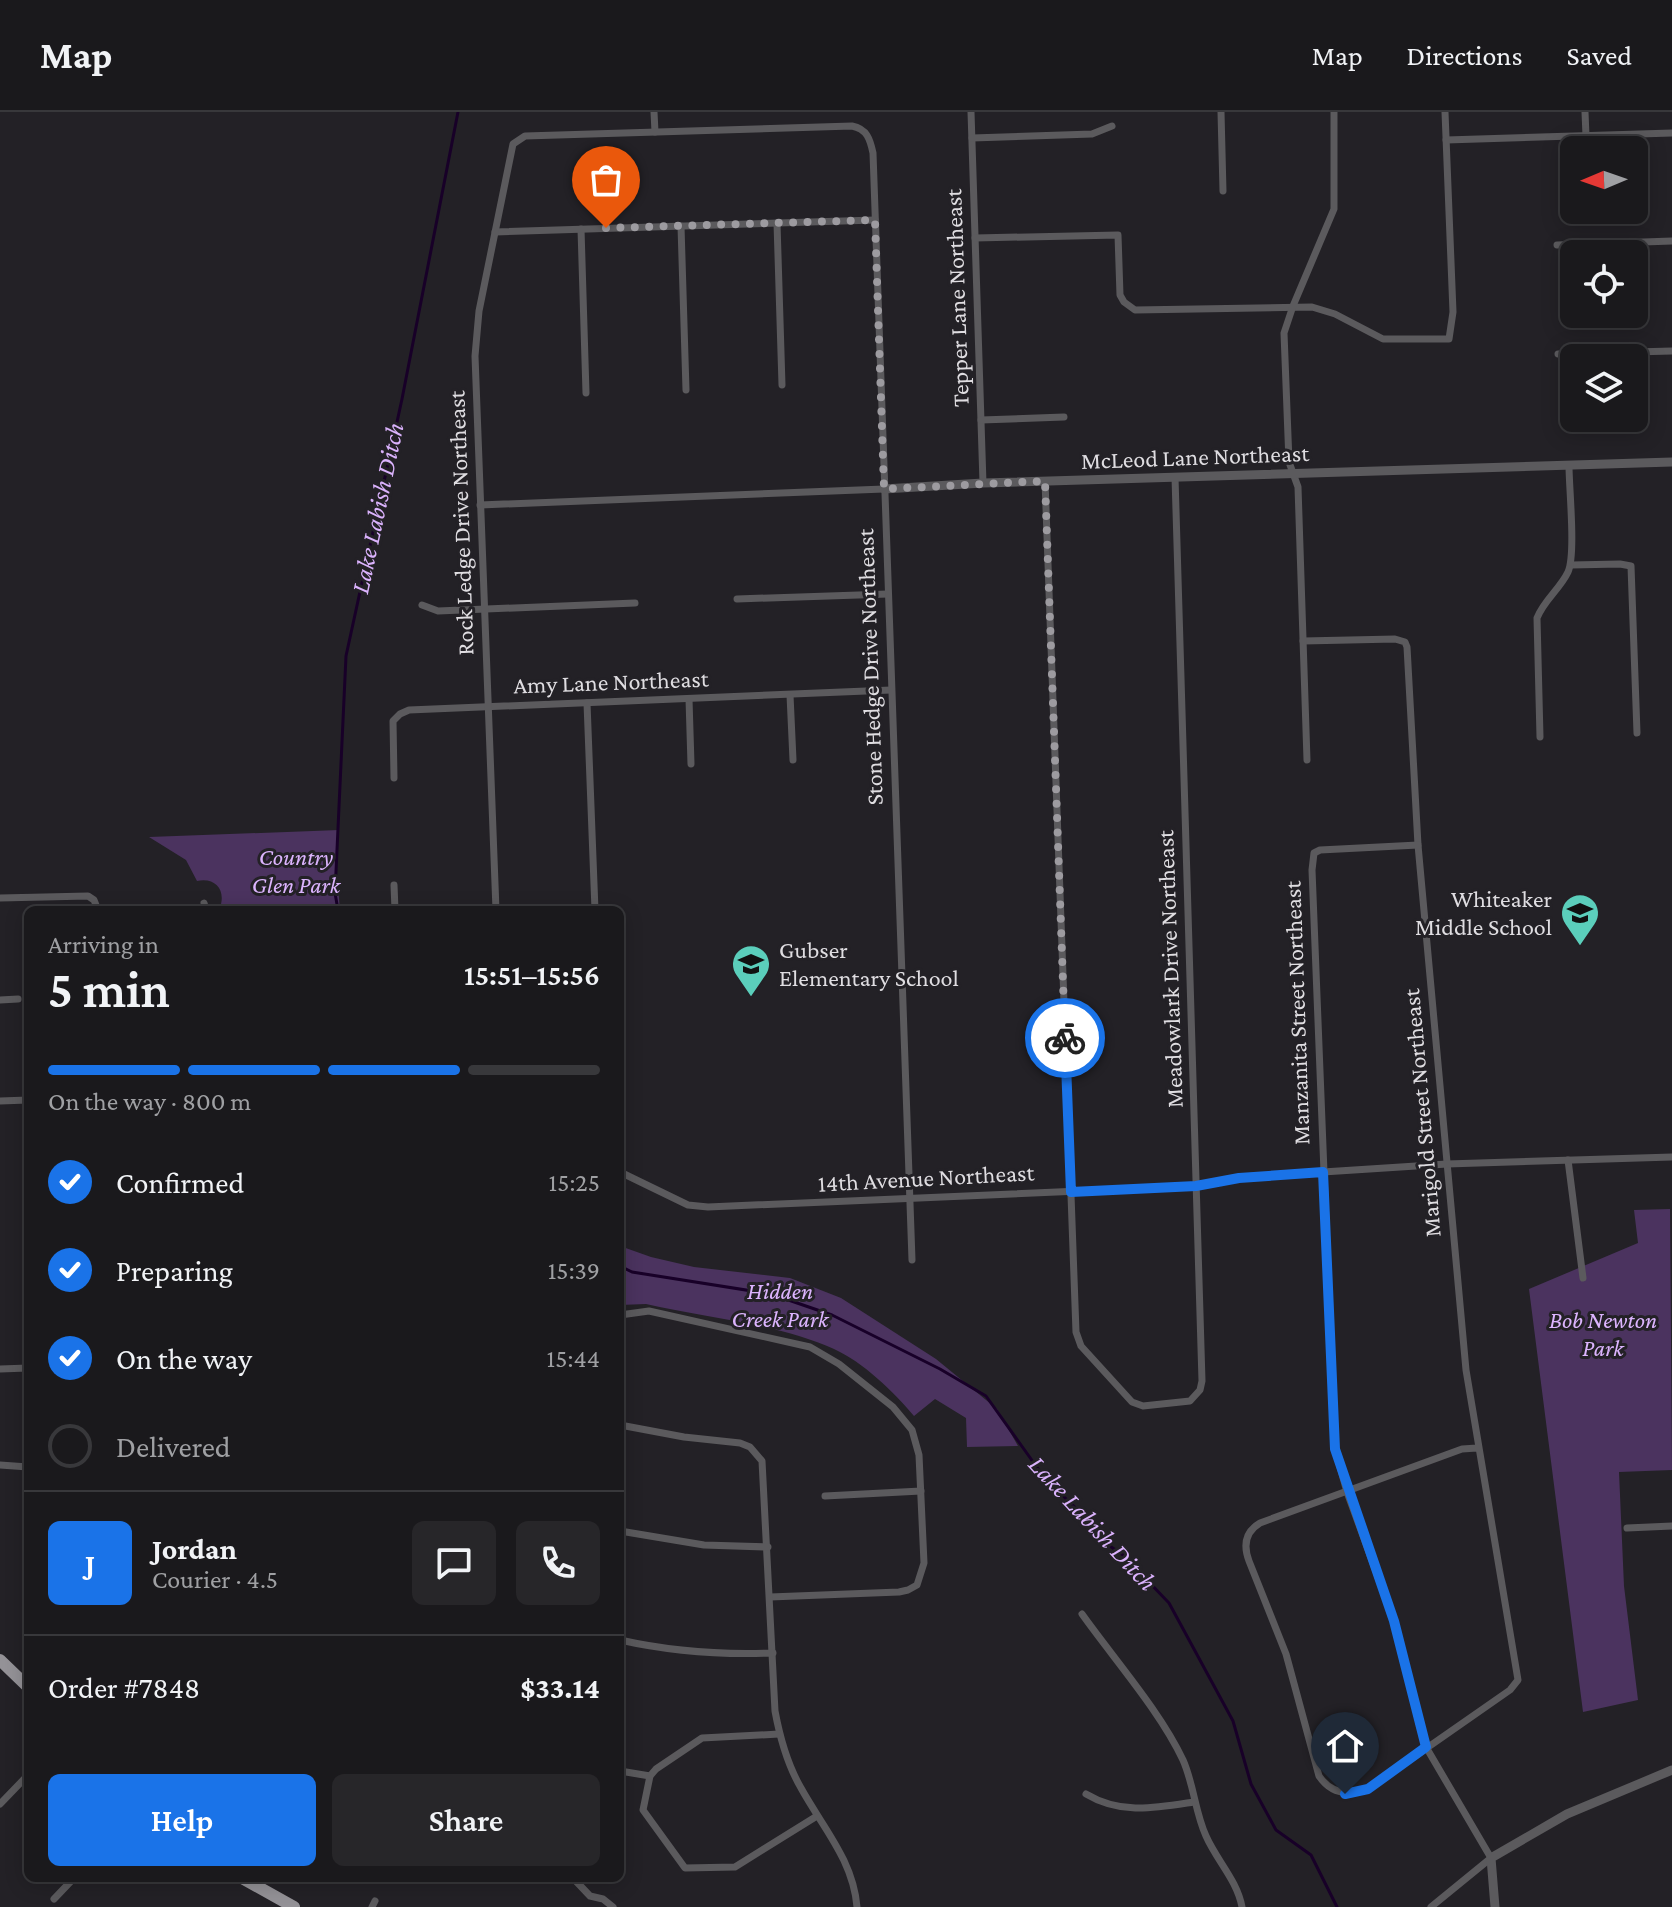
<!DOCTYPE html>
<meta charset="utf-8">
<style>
:root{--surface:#1a191c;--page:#272629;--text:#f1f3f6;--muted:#9fa0a3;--line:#38383b;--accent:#1a73e8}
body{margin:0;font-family:"Crimson Pro",serif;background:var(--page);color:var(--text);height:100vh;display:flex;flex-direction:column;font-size:30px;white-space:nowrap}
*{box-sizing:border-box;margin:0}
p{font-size:26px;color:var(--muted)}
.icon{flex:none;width:44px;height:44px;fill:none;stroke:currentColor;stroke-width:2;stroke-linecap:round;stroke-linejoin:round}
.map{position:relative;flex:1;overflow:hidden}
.details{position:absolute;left:24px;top:794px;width:600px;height:976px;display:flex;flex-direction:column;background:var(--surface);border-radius:12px;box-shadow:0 4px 20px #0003,0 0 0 2px var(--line)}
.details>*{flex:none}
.needle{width:52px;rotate:268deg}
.fabs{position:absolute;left:1560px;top:24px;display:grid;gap:16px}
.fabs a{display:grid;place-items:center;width:88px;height:88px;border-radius:12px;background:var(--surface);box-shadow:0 4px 20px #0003,0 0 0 2px var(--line);font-size:40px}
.pin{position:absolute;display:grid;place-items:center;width:68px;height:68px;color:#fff;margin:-82px -34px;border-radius:50% 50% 50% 0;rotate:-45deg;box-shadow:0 0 8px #0007}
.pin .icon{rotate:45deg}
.courier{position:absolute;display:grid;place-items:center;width:80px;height:80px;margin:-40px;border:6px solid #1a73e8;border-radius:50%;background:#fff;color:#222;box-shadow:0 2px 10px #0007}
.summary em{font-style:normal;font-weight:600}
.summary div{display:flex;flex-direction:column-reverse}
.summary{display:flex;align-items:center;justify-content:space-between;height:136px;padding:0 24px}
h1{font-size:52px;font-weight:600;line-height:60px}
.bar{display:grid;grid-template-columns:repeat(4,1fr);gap:12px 8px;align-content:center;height:96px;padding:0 24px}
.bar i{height:10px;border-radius:6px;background:var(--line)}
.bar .current{background:var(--accent)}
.bar p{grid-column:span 4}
.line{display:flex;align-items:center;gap:20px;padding:0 24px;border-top:2px solid var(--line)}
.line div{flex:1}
.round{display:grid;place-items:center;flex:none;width:84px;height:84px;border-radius:12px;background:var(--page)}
ol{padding:0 24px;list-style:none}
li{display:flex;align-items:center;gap:24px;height:88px}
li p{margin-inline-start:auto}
li .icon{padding:8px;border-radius:50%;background:var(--accent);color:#fff;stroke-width:4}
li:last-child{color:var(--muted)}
li i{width:44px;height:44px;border:4px solid var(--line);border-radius:50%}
.action{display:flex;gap:16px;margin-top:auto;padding:16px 24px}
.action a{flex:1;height:92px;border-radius:12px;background:var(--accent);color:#fff;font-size:32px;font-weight:600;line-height:92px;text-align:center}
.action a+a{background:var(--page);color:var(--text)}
header{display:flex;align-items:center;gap:48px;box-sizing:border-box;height:112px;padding:0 40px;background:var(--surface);border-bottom:2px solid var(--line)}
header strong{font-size:38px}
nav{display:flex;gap:44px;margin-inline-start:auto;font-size:28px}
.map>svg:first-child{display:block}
</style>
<header>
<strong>Map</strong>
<nav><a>Map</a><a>Directions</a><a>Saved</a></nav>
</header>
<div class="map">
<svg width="1672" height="1795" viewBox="0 0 1672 1795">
<rect width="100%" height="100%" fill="#232126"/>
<g fill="#4b335f">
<path d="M 339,718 L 336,750 L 340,798 L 219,798 C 227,780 217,765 197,769 L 186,748 L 149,725 Z"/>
<polygon points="1670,1097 1672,1358 1619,1360 1624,1474 1638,1588 1583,1600 1529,1177 1638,1131 1634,1098"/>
<path d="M 620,1134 L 651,1145 L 694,1155 L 790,1166 L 841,1186 L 936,1247 L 997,1297 L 1018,1334 L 967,1335 L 966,1306 L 935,1287 L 914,1304 C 894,1280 863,1250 834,1237 C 781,1213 704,1205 646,1192 L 620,1193 Z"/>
</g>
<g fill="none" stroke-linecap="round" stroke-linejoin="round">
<g stroke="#180028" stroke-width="3">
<polyline points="338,798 335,781 346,544 402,287 458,0"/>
<polyline points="620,1154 632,1160 771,1182 832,1203 940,1257 986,1284 1046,1368 1079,1399 1098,1426 1123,1443 1169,1491 1233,1609 1251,1672 1276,1718 1311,1743 1337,1795"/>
</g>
<g stroke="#5b5a5d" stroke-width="7">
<polyline points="654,0 655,20"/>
<polyline points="971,0 983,371"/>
<polyline points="1221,0 1223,79"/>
<polyline points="1585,0 1586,24"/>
<polyline points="972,26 1092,22 1112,14"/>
<polyline points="1446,28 1672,21"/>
<polyline points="777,111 782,273"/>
<polyline points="681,114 686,278"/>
<polyline points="581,117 586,281"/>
<polyline points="495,120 875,108"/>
<polyline points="975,126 1118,123 1120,183 1124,190 1135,198 1312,195 1335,202 1383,227 1449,227 1453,200 1445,0"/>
<polyline points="1557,133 1672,129"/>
<polyline points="1558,242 1672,239"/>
<polyline points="981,308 1064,305"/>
<polyline points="1045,369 1076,1220 1081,1234 1132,1290 1143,1294 1190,1289 1200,1278 1202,1269 1175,365"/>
<polyline points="480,393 884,377"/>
<polyline points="1571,453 1620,452 1631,454 1637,621"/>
<polyline points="737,487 888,482"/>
<polyline points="422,493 438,499 635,491"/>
<path d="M 1303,529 L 1395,527 L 1405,530 L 1407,535 L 1418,733 L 1466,1258 L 1518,1568 L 1510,1578 L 1368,1677 C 1348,1684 1331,1682 1319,1664 L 1286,1542 L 1249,1449 C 1243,1433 1245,1420 1260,1411 L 1462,1337 L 1477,1336"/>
<polyline points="790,583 793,648"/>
<polyline points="689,587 691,652"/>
<polyline points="587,591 595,798"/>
<path d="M 1540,625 L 1537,506 C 1544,488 1560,477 1568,460 C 1576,442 1569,376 1569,354"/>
<polyline points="1307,648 1298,375 1289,350 1284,221 1293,194 1334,97 1334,0"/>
<polyline points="394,666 393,609 400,602 409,598 891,578"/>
<polyline points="1418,733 1320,738 1314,741 1312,758 1335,1337 1347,1380 1394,1509 1426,1635 1491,1746 1431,1795"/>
<polyline points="394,773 395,798"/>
<polyline points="0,786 88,784 94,788 98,798"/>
<polyline points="204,791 206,798"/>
<path d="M 496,798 L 475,244 L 479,199 L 513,32 L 525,24 L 852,14 C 867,17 870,27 873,41 L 912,1148"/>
<polyline points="0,888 18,887"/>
<polyline points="0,989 28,988"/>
<polyline points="1568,1048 1583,1166"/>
<polyline points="620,1060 688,1093 708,1095 1196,1074 1239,1066 1323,1060 1447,1052 1672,1045"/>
<polyline points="620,1203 649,1199 810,1235 839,1252 893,1295 912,1318 919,1343 924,1451 917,1473 908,1478 899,1480 770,1485"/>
<polyline points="0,1257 28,1256"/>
<path d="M 620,1313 L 684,1325 L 740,1331 L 750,1335 L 762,1349 L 775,1599 C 780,1626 787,1652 801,1676 C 823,1716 853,1748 857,1795"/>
<polyline points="0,1353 28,1355"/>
<polyline points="825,1384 921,1379"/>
<polyline points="1627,1416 1672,1414"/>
<polyline points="620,1419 704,1433 768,1435"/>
<path d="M 1082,1502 C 1114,1547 1160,1599 1183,1648 C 1194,1673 1195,1700 1206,1724 C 1217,1749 1237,1768 1242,1795"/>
<path d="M 620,1528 C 669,1539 722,1543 773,1541"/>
<polyline points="779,1622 702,1626 656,1657 650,1664 643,1698 685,1756 735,1755 817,1704"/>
<polyline points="620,1659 650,1664"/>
<path d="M 1086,1682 C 1121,1703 1155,1696 1194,1690"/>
<polyline points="0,1692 28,1663"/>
<polyline points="573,1766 590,1784 603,1787 613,1795"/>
<polyline points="54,1787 74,1766"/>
<polyline points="372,1795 375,1789"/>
</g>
<g stroke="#5b5a5d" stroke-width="9">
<polyline points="884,377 983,371 1672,350"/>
<polyline points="1495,1795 1491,1746 1567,1702 1672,1658"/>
</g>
<g stroke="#949297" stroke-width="12">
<polyline points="0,1548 28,1575"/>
<polyline points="242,1766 294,1795"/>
</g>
</g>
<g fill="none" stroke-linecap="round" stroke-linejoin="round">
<polyline stroke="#9d9ba0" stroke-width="8" stroke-dasharray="0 14.4" points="606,116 875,108 884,377 1045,369 1065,926"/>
<polyline stroke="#1a73e8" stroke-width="10" points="1065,926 1071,1080 1196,1074 1239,1066 1323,1060 1335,1337 1394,1509 1426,1635 1368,1677 1345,1682"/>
</g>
<defs>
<g id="school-pin" transform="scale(2)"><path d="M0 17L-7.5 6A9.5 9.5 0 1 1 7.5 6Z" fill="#5bcebb" stroke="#232126"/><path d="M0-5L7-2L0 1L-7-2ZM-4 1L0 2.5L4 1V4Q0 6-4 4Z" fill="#111"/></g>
</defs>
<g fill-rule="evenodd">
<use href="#school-pin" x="1580" y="801"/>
<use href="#school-pin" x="751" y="852"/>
</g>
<g text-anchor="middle" stroke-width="6" stroke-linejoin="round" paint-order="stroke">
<g font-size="24" fill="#dfdde1" stroke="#232126">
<text transform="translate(957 186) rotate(-92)" y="8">Tepper Lane Northeast</text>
<text transform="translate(1195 345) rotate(-2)" y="8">McLeod Lane Northeast</text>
<text transform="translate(461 411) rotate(-92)" y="8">Rock Ledge Drive Northeast</text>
<text transform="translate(870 555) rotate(-92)" y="8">Stone Hedge Drive Northeast</text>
<text transform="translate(611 570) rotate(-2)" y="8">Amy Lane Northeast</text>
<text transform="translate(1170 857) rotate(-92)" y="8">Meadowlark Drive Northeast</text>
<text transform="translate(1297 901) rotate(-92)" y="8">Manzanita Street Northeast</text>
<text transform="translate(1422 1001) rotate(-95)" y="8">Marigold Street Northeast</text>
<text transform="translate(926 1066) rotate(-3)" y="8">14th Avenue Northeast</text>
</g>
<g font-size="24" font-style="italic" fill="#dcb4fe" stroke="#232126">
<text x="296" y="753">Country<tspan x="296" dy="28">Glen Park</tspan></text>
<text x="780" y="1187">Hidden<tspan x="780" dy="28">Creek Park</tspan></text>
<text x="1603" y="1216">Bob Newton<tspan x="1603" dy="28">Park</tspan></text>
</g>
<g font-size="24" fill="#dfdde1" stroke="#232126" text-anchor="end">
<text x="1552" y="795">Whiteaker<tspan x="1552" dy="28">Middle School</tspan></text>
<text x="779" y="846" text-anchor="start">Gubser<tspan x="779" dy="28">Elementary School</tspan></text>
</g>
<g font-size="26" font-style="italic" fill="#dab2fc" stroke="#232126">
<text transform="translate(377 396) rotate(-78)" y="9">Lake Labish Ditch</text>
<text transform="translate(1093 1411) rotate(47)" y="9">Lake Labish Ditch</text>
</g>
</g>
</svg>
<div class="fabs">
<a><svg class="needle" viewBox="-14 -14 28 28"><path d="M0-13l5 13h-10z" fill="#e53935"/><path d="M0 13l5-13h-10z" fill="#9fa0a3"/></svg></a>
<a><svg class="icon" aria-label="locate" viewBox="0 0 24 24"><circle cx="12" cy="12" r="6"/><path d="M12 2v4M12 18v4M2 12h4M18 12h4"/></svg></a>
<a><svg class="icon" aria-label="layers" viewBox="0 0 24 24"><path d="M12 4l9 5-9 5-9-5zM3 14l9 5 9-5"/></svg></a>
</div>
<div class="pin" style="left:606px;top:116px;background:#ea580c"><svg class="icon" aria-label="bag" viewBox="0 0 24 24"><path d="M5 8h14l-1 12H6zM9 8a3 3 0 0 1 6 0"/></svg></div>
<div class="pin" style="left:1345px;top:1682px;background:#1f2937"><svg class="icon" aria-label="home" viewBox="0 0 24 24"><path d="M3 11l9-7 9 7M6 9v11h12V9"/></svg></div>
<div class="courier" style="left:1065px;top:926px"><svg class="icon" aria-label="bike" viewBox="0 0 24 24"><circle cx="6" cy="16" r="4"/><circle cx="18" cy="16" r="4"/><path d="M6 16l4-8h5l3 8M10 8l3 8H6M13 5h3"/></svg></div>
<section class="details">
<div class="summary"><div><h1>5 min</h1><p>Arriving in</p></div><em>15:51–15:56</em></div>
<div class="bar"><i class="current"></i><i class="current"></i><i class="current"></i><i></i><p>On the way · 800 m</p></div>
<ol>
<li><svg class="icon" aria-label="check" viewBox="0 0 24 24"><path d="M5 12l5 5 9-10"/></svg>Confirmed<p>15:25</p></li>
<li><svg class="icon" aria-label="check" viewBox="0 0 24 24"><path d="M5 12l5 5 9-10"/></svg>Preparing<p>15:39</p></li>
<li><svg class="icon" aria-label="check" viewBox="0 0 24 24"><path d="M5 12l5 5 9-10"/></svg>On the way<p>15:44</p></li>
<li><i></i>Delivered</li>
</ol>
<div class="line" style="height:144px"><b class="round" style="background:var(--accent);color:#fff">J</b><div><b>Jordan</b><p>Courier · 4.5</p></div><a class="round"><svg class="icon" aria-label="chat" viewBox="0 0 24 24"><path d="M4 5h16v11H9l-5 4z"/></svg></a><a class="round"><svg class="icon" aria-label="phone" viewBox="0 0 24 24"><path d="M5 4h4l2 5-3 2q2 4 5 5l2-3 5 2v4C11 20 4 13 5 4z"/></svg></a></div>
<div class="line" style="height:104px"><div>Order #7848</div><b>$33.14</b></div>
<div class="action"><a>Help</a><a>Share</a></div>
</section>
</div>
